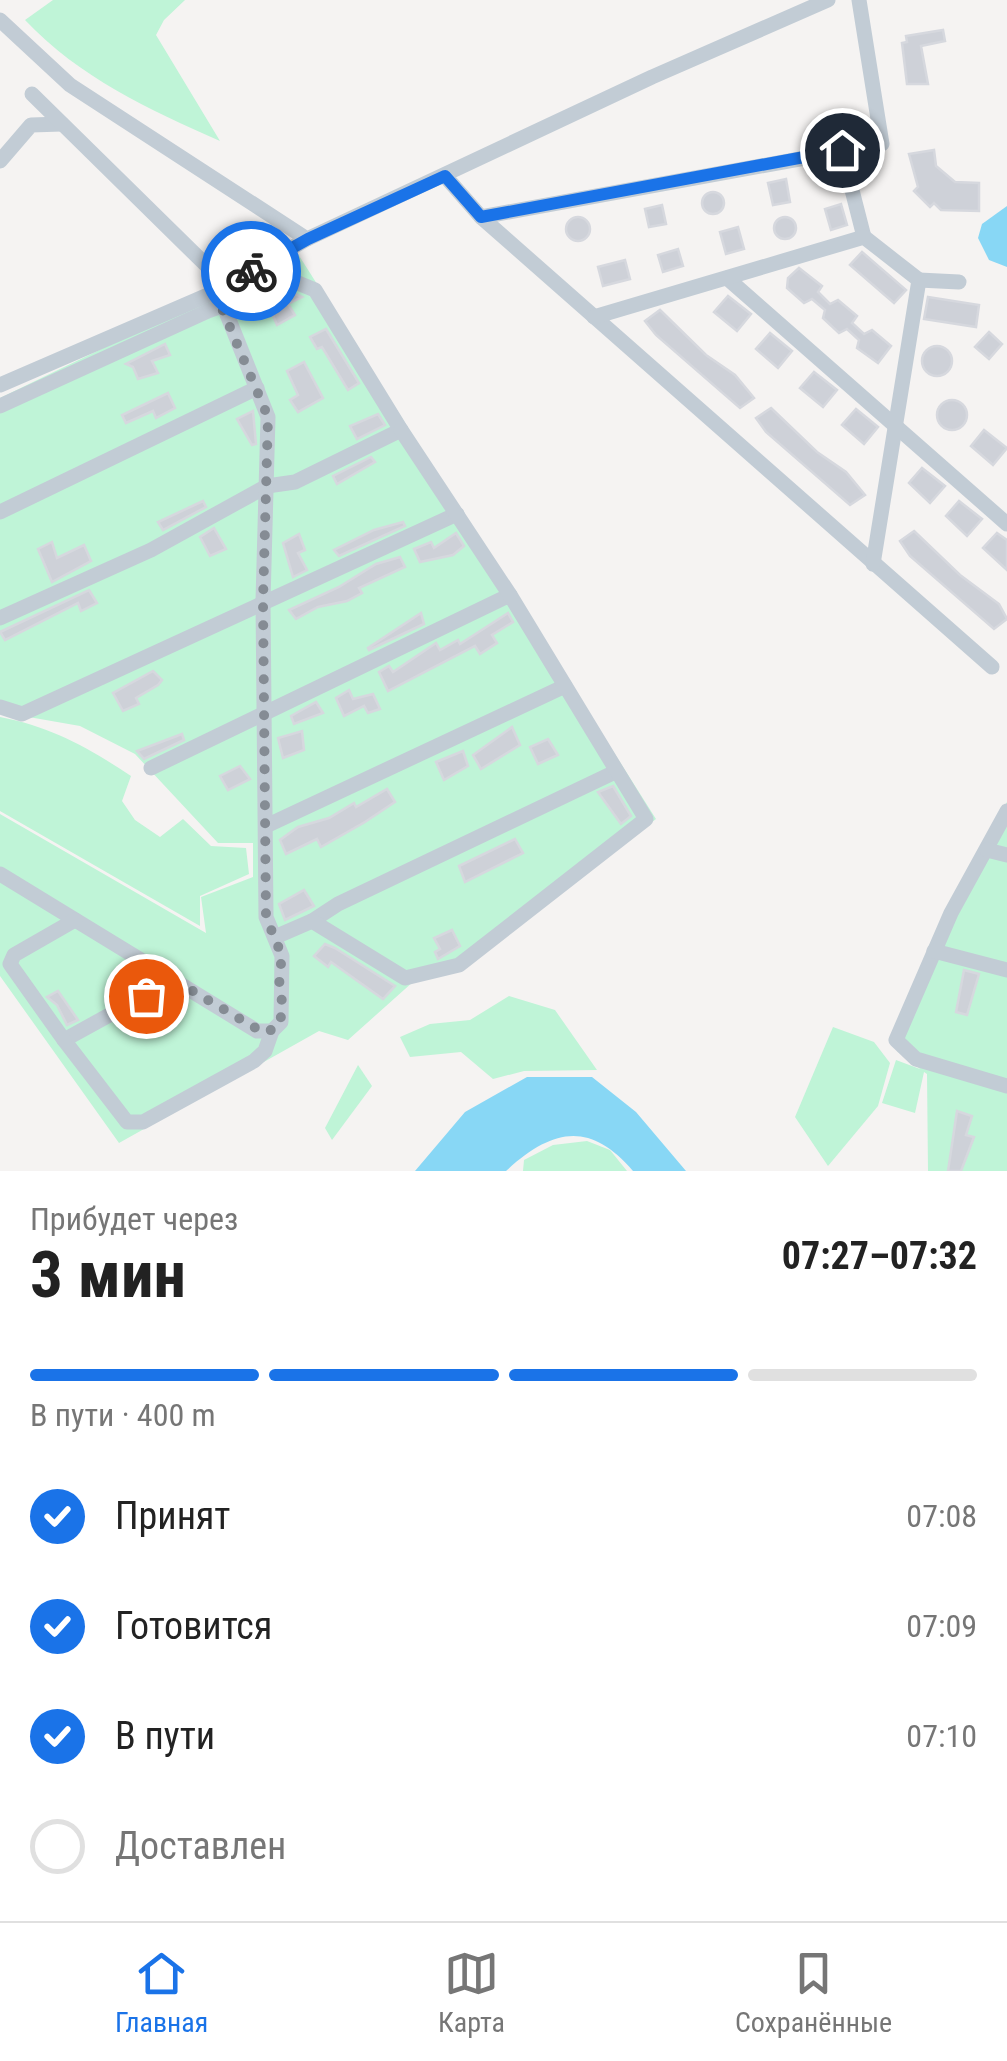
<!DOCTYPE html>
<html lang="ru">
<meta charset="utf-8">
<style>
:root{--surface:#fff;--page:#f6f6f6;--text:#222;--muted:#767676;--line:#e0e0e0;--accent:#1a73e8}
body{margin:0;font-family:"Roboto Condensed",sans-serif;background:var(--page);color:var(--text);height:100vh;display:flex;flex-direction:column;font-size:38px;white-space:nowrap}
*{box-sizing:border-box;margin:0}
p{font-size:32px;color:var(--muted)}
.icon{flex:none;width:55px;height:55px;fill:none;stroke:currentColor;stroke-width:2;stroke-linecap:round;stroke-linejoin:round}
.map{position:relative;height:1171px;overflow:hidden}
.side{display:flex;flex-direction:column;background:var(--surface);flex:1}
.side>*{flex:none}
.pin{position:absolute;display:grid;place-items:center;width:85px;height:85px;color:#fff;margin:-42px;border:5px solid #fff;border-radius:50%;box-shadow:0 2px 10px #0007}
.courier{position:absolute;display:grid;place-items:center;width:100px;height:100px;margin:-50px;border:8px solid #1a73e8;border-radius:50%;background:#fff;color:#222;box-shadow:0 2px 12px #0007}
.overview em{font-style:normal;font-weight:700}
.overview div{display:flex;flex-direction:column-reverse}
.overview{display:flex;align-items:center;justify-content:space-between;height:170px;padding:0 30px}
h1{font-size:65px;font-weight:700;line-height:75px}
.bar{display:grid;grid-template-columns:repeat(4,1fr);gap:15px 10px;align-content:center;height:120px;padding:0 30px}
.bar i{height:12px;border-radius:8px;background:var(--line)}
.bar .active{background:var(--accent)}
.bar p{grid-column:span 4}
ol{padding:0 30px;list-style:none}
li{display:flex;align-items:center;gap:30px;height:110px}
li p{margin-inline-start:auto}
li .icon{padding:10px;border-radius:50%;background:var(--accent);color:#fff;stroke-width:4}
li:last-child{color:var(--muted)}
li i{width:55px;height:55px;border:5px solid var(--line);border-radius:50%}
.menu{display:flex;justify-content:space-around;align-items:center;height:140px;border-top:2px solid var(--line);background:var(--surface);font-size:28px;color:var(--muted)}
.menu a{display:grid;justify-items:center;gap:5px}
.menu .active{color:var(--accent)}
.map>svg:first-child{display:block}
</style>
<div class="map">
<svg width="1007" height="1171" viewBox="0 0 1007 1171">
<rect width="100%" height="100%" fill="#f5f3f2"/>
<g fill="#bff4d7">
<path d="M 53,0 L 185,0 L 164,20 L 156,35 L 220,141 C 148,109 80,78 25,20 Z"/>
<polygon points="298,254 656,819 465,968 414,981 348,1040 319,1031 119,1143 0,976 0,814 206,933 201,897 253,877 253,843 218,843 135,754 80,726 0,712 0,398"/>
<path d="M 0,717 C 52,727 87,747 131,776 L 122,801 L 135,820 L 160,837 L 183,819 L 211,846 L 246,848 L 249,874 L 200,896 L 200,926 L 0,811 Z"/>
<polygon points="1007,802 1007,1171 928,1171 927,1074 924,1072 915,1113 882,1103 896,1060 920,1069 897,1051 931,947"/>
<polygon points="509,996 555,1010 597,1070 524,1071 493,1079 461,1052 410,1057 400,1037 430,1024 470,1020"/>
<polygon points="833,1027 874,1042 890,1063 878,1106 828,1166 795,1117"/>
<polygon points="358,1065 372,1086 332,1140 325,1128"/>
<polygon points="587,1141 610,1150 627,1171 523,1171 524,1160 553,1145"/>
</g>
<g fill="#88d7f5">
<polygon points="1007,206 1007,267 989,260 978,238 982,224"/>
<path d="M 527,1077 L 592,1077 L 636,1112 L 686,1171 L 633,1171 C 590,1121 553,1128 506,1171 L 415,1171 L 465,1112 Z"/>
</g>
<g fill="#ced1d8" stroke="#d6d8de" stroke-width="2.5">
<polygon points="943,30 945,41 921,46 928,84 907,84 902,43 907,42 906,36"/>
<polygon points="934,150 936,166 955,182 979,183 979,211 941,210 934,203 930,207 914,191 918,187 909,154"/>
<polygon points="786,179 790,202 773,205 768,183"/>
<circle cx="713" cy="203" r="11"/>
<polygon points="841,204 847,225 831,230 825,209"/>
<polygon points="662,205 666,224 649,227 645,209"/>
<circle cx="578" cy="229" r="12"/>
<circle cx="785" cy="228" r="11"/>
<polygon points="738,227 744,249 726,254 720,232"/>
<polygon points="678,249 683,266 663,272 658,255"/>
<polygon points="862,252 906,290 894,303 850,265"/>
<polygon points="625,260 630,279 603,286 598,267"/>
<polygon points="799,268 822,286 818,292 830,304 838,300 857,316 852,323 864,334 872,330 891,346 878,363 857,348 859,340 847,329 839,333 823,318 825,310 812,299 804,303 787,288 788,278"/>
<polygon points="293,293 302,297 288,304 295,315 277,325 267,302"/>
<polygon points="728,296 751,314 737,331 714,312"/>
<polygon points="928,297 979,305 976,327 924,319"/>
<polygon points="660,310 706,355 735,375 754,398 740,408 656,335 645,321"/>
<polygon points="326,329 359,383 348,390 322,347 317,349 310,337"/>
<polygon points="989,332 1002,344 989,359 975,347"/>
<polygon points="770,333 792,351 778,368 756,349"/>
<polygon points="165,344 170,355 152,361 158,373 138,379 133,367 126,364"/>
<circle cx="937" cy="361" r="15"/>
<polygon points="304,362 323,398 298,412 290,400 298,395 287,371"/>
<polygon points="814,372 837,390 823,407 800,388"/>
<polygon points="168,393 175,408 156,418 153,411 126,423 122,415"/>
<circle cx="952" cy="415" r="15"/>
<polygon points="771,408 817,452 846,472 865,495 850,505 766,432 756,418"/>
<polygon points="856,409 878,427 864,444 842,425"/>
<polygon points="253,411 256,444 252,445 237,419"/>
<polygon points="378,414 385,425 357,439 350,426"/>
<polygon points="984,430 1007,448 993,465 971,446"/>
<polygon points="371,457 375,462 337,484 333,476"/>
<polygon points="922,468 945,486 930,503 909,483"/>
<polygon points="203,501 206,507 163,530 158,522"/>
<polygon points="959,501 982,519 967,536 946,516"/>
<polygon points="403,522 405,526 339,556 334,550 374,530"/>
<polygon points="214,528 226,549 210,556 200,537"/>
<polygon points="914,531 960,575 999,604 1007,619 994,629 910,556 900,541"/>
<polygon points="456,533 464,546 453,555 420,562 414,549 431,542 434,548"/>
<polygon points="997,533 1007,540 1007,570 983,548"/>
<polygon points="299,534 305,550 298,553 307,570 293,577 283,543"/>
<polygon points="52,542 57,558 84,545 91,561 52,582 38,549"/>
<polygon points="400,557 405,567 359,588 362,593 347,601 318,607 296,619 289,610 339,587 376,564"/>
<polygon points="89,590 97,603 81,611 78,603 5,640 0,632"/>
<polygon points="421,613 424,624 369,650 368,648"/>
<polygon points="508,613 513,622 492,635 497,643 480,654 475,646 388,691 379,672 389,666 393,672 436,643 440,650 458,640 460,644"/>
<polygon points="153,671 162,680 158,685 136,698 139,704 123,711 113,693"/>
<polygon points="349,690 353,699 373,694 380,709 368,713 364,706 344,716 336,698"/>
<polygon points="316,702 323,713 294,724 291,716"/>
<polygon points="512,727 520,745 481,769 473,755"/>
<polygon points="302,731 304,750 283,758 278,738"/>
<polygon points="182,734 184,740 144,759 137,751"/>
<polygon points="548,739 558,755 538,764 530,747"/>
<polygon points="463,751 468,766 444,780 436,762"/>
<polygon points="240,766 250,779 228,790 220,776"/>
<polygon points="613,786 631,816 621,824 598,792"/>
<polygon points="387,789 395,802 365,822 321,847 317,839 286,854 280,840 298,827 329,818 354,803 356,807"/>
<polygon points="515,839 523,853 465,882 459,866"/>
<polygon points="304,890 314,906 285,920 279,904"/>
<polygon points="452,930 460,946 438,959 435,952 440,949 434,938"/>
<polygon points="325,944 335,948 395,986 383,999 331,962 328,967 314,956"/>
<polygon points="964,970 979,974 967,1015 956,1012"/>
<polygon points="58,991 78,1020 67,1025 57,1005 47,997"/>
<polygon points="957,1111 972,1116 966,1135 974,1137 961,1171 948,1171"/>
</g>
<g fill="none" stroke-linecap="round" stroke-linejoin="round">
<g stroke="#c2ccd5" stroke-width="15">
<polyline points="0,20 70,85 307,239 652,77 828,0"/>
<polyline points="842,151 864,237"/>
<polyline points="0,161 31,125 62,124"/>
<polyline points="445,176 481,217 992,667"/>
<polyline points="481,217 882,144 859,0"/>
<polyline points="727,278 1007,524"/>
<polyline points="919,280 959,282"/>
<polyline points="594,317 864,237 919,280 873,564"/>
<polyline points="0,385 215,292 307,239"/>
<polyline points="0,406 208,311 293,281 315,290 401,430 295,482 267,486 151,550 0,618"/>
<polyline points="0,512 257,388"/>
<polyline points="0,707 22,714 457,514"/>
<polyline points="151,768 510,595"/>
<polyline points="1007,811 951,913 896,1040 916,1059 1007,1086"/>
<polyline points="266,826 565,686"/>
<polyline points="987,850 1007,855"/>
<polyline points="0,874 257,1031 272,1031 281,1022 282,956 266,917 263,601 268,417 208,267 32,94"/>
<polyline points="312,921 338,904 615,772"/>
<polyline points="275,937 312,921 405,978 459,965 646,819 510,595 401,430"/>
<polyline points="934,951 1007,970"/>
<polyline points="173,980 64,1040 127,1122 143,1122 254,1061 265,1051 272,1031"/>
<polyline points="64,1040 10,964 14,955 75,920"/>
</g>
</g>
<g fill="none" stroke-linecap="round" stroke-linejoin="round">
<polyline stroke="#858c94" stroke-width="10" stroke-dasharray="0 18" points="146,996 174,980 264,1033 278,1027 283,1010 279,979 282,956 266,917 263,601 268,417 215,292 251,271"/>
<polyline stroke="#1a73e8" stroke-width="12" points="251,271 308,239 445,176 481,217 842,150"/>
</g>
</svg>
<div class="pin" style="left:146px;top:996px;background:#ea580c"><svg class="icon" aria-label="bag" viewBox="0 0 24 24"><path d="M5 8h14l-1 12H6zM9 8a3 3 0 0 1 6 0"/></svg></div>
<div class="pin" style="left:842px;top:150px;background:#1f2937"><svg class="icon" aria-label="home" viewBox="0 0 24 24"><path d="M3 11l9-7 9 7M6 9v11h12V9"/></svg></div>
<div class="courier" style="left:251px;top:271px"><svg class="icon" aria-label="bike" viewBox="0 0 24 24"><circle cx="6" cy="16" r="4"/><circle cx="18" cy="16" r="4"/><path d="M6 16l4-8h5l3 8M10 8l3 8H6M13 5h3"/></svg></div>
</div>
<section class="side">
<div class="overview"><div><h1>3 мин</h1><p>Прибудет через</p></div><em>07:27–07:32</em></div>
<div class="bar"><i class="active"></i><i class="active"></i><i class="active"></i><i></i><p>В пути · 400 m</p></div>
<ol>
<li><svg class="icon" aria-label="check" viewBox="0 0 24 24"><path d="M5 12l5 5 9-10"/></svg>Принят<p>07:08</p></li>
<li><svg class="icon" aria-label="check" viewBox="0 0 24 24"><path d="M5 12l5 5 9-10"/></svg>Готовится<p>07:09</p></li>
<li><svg class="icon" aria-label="check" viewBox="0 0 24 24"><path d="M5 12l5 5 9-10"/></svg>В пути<p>07:10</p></li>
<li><i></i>Доставлен</li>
</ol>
</section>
<nav class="menu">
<a class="active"><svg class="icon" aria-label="home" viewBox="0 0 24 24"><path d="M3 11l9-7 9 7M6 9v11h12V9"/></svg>Главная</a>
<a><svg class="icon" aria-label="map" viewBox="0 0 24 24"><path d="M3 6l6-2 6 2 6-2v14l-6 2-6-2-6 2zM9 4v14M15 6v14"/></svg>Карта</a>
<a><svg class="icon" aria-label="saved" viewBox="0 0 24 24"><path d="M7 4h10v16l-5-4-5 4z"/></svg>Сохранённые</a>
</nav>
